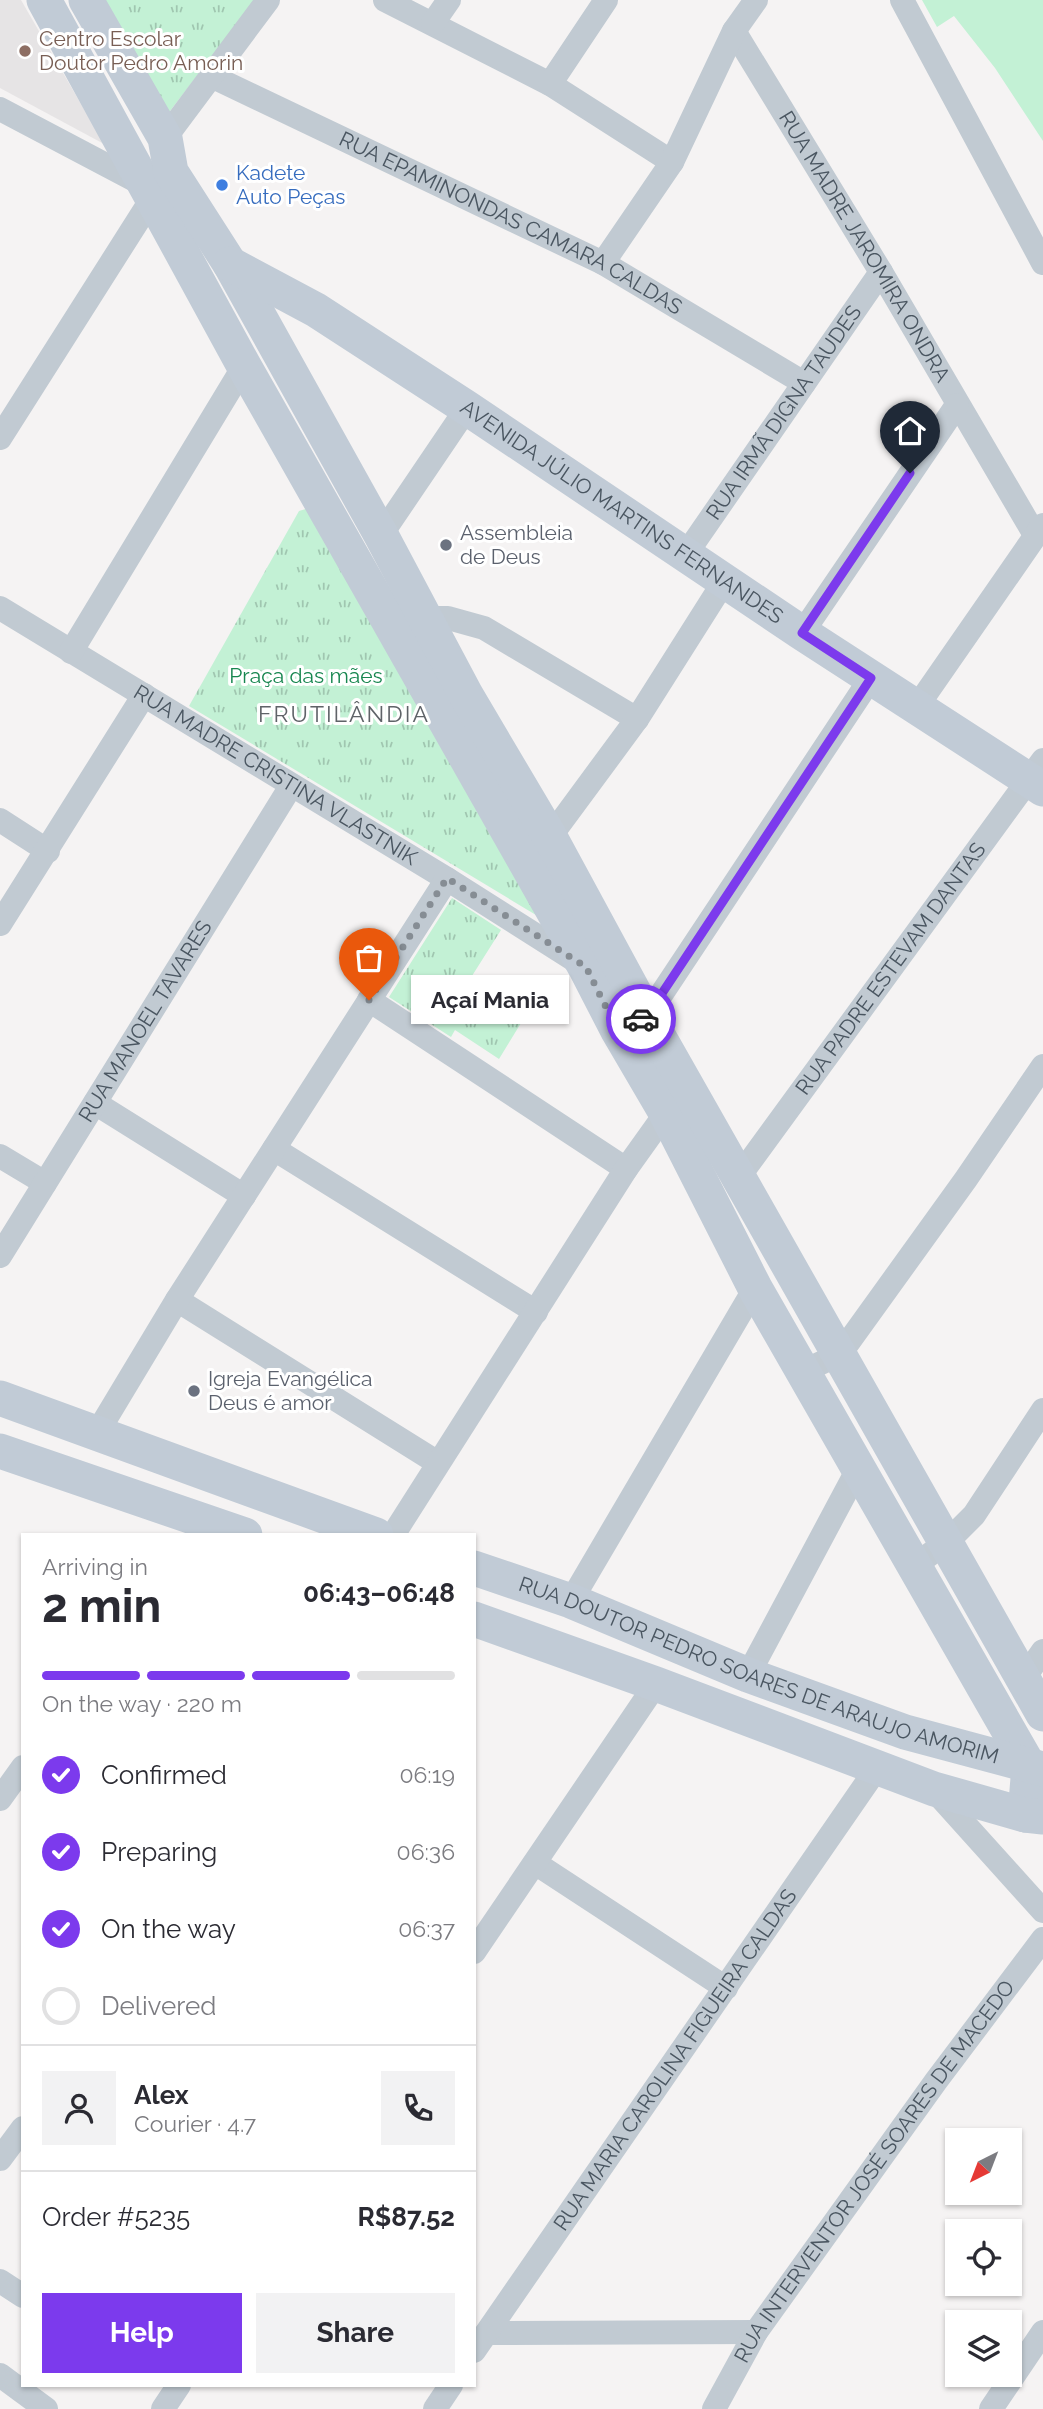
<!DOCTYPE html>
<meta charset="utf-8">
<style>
:root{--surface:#fff;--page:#f2f2f3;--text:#2b2b33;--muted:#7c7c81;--line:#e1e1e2;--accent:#7c3aed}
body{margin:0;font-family:Raleway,sans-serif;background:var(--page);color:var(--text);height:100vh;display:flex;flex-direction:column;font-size:26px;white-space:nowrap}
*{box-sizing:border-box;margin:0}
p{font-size:23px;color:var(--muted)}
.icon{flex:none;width:38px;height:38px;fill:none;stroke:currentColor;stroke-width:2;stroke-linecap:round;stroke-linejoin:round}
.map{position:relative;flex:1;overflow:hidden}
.panel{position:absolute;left:21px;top:1533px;width:455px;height:854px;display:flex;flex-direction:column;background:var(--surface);border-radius:0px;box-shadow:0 2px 5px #0004}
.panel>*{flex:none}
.needle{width:46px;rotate:222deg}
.fabs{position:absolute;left:945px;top:2128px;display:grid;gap:14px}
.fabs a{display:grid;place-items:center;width:77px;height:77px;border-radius:0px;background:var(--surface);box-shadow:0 2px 5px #0004;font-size:35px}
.pin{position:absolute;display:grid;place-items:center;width:60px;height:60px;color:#fff;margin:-72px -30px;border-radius:50% 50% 50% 0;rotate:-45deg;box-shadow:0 0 7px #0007}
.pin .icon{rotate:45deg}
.courier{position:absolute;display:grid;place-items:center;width:70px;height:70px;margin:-35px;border:5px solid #7c3aed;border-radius:50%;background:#fff;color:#222;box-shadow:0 2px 9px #0007}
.bubble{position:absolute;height:49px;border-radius:0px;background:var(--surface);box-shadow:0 2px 5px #0004;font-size:23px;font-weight:700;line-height:49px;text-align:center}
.headline em{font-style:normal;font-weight:700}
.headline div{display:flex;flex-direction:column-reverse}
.headline{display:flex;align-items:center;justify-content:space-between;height:119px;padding:0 21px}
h1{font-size:46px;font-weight:700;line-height:52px}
.bar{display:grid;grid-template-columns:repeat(4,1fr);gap:10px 7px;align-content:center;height:84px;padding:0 21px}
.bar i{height:9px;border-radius:5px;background:var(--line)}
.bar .on{background:var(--accent)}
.bar p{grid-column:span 4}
.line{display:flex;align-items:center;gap:18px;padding:0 21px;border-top:2px solid var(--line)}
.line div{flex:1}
.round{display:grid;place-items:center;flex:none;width:74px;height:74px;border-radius:0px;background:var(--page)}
ol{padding:0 21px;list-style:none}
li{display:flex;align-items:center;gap:21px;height:77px}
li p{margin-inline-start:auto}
li .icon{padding:7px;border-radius:50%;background:var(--accent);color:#fff;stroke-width:4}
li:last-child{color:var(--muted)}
li i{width:38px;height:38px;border:4px solid var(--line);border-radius:50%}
.action{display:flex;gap:14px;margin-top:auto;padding:14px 21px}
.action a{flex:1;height:80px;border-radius:0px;background:var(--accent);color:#fff;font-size:28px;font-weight:700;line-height:80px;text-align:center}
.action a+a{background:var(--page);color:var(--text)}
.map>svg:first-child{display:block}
</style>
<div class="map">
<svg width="1043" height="2409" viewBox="0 0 1043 2409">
<defs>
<pattern id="park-tufts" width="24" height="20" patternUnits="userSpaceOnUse" patternTransform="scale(1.75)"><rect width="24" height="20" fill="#c3f1d5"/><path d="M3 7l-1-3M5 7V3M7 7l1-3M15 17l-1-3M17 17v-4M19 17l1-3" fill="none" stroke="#a0c6b0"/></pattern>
</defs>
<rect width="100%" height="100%" fill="#f5f3f3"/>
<polygon fill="#e6e4e5" points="0,0 21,0 104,144 0,88"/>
<polygon fill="#c3f1d5" points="922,0 1043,0 1043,141 995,68 954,16 937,27"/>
<g fill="url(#park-tufts)">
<polygon points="94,0 255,0 167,115"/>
<polygon points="309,508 541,918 189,706 299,511"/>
<polygon points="452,898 501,930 465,987 521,1023 499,1059 455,1030 451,1037 389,997"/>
</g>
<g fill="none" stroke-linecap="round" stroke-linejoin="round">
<g stroke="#c1cad2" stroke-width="24">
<polyline points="385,0 550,84 672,162"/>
<polyline points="902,0 1043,263"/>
<polyline points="433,23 449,0"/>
<path id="s1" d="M 734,31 L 881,272 L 1035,535"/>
<path id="s2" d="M 211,76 L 603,263 L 804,383"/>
<polyline points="550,84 606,0"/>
<polyline points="0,109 146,186"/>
<polyline points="165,138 268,0"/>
<polyline points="603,263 672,162 734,31 756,0"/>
<polyline points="0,438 153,197"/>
<polyline points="381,535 467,408"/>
<path id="s3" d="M 686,554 L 881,272"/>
<path id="s4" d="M 0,608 L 447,879 L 581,964"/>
<polyline points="426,618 448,618 484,628 637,719"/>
<polyline points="802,633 957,405"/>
<polyline points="71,652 244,366"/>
<polyline points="916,708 1043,525"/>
<polyline points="0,820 48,851"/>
<polyline points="550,837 637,719 725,580"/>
<polyline points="0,924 144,695"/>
<polyline points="369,1000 626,1169"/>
<polyline points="635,1022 647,1016 871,678"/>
<polyline points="95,1103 244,1196"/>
<polyline points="274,1149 536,1312"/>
<polyline points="0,1156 45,1183"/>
<path id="s5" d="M 738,1178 L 1043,760"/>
<path id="s6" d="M 0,1256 L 291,786"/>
<polyline points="177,1300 438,1463"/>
<polyline points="804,1371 840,1354 966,1179 1043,1066"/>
<polyline points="97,1433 177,1300 447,879"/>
<polyline points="393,1535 626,1169 666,1113"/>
<polyline points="915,1565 947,1542 974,1515 1043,1410"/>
<polyline points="571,1601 755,1288"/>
<polyline points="748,1675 858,1469"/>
<polyline points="1024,1678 1043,1651"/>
<polyline points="934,1790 1043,1911"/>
<polyline points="0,1799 23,1767"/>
<polyline points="535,1863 726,1988"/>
<polyline points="474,1952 656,1684"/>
<polyline points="0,2159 23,2128"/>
<polyline points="0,2281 23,2296"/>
<polyline points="487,2333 756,2332"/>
<path id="s7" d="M 474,2351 L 877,1768"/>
<polyline points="0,2375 46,2409"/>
<polyline points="163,2409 179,2385"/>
<polyline points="435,2409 451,2385"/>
<path id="s8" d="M 714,2409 L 756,2332 L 936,2081 L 1043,1939"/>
<polyline points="991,2409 1043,2332"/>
</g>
<g stroke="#c1cbd6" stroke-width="35">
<polyline points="44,0 244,366 585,967 618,1031 666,1113 755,1288 1029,1766 1025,1815"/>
<polyline points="86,0 165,138 171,172 230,264 381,535 466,695 550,837 647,1016 1043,1714"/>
<path id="s9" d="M 230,264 L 316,310 L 467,408 L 802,633 L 1043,789"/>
<polyline points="0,1398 376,1535"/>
<polyline points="0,1451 245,1535"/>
<path id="s10" d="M 474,1568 L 571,1601 L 748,1675 L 905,1732 L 1043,1769"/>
<polyline points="474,1619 656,1684 934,1789 1025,1815 1043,1817"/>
</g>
</g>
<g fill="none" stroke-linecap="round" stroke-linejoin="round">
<polyline stroke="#868d94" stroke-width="7" stroke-dasharray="0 12.6" points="369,1000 447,878 586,967 618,1031 641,1019"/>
<polyline stroke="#7c3aed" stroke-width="9" points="641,1019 647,1016 871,678 802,633 910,473"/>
</g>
<circle fill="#8d6e63" stroke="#fff" stroke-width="2.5" cx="25" cy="51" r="7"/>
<circle fill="#3f7fe0" stroke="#fff" stroke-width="2.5" cx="222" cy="185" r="7"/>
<g fill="#6b7280" stroke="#fff" stroke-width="2.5">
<circle cx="446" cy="545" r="7"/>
<circle cx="194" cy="1391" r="7"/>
</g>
<g text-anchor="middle" stroke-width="6" stroke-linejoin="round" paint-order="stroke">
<g font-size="21" fill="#785e54" stroke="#fff" text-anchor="start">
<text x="39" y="46">Centro Escolar<tspan x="39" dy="24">Doutor Pedro Amorin</tspan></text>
</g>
<g font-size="21" fill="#366cbe" stroke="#fff" text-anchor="start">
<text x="236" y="180">Kadete<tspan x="236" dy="24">Auto Peças</tspan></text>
</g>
<g font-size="21" fill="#4a5661" stroke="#fff">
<text dy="7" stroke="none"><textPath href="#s2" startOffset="334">RUA EPAMINONDAS CAMARA CALDAS</textPath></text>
<text dy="7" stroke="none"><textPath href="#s1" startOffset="252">RUA MADRE JAROMIRA ONDRA</textPath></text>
<text dy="7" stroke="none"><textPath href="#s3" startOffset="172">RUA IRMÃ DIGNA TAUDES</textPath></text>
<text dy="7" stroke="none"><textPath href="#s9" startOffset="464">AVENIDA JÚLIO MARTINS FERNANDES</textPath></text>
<text dy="7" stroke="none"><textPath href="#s4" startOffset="322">RUA MADRE CRISTINA VLASTNIK</textPath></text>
<text dy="7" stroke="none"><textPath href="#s5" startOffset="259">RUA PADRE ESTEVAM DANTAS</textPath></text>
<text dy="7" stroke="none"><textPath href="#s6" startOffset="276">RUA MANOEL TAVARES</textPath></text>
<text dy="7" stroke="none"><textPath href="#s10" startOffset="303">RUA DOUTOR PEDRO SOARES DE ARAUJO AMORIM</textPath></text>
<text dy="7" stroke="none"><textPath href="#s7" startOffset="354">RUA MARIA CAROLINA FIGUEIRA CALDAS</textPath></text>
<text dy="7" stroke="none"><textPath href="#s8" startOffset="287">RUA INTERVENTOR JOSÉ SOARES DE MACEDO</textPath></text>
</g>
<g font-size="21" fill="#5b616d" stroke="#fff" text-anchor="start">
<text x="460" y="540">Assembleia<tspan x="460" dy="24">de Deus</tspan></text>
<text x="208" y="1386">Igreja Evangélica<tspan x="208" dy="24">Deus é amor</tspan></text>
</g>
<g font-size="21" fill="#17864f" stroke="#fff">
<text x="306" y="683">Praça das mães</text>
</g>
<g font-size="23" letter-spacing="2" fill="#5f6368" stroke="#fff">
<text x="344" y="722">FRUTILÂNDIA</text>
</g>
</g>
</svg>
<div class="fabs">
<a><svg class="needle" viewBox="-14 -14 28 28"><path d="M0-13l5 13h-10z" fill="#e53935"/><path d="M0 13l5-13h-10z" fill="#7c7c81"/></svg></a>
<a><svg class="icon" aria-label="locate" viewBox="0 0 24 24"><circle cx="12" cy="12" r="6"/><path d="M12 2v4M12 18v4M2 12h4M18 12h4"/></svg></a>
<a><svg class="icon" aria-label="layers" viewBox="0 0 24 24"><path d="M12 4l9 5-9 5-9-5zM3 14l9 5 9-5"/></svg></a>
</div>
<div class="pin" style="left:369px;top:1000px;background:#ea580c"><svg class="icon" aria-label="bag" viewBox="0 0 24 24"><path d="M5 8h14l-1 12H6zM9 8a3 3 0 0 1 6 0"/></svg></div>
<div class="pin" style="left:910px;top:473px;background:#1f2937"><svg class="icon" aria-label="home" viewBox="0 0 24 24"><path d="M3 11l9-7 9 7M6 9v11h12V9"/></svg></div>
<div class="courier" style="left:641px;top:1019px"><svg class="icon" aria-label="car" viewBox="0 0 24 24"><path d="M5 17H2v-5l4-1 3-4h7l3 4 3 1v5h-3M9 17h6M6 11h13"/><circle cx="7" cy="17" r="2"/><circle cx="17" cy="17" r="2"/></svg></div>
<div class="bubble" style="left:411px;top:975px;width:158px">Açaí Mania</div>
<section class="panel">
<div class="headline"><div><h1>2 min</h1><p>Arriving in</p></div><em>06:43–06:48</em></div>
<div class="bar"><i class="on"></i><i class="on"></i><i class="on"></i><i></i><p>On the way · 220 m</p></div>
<ol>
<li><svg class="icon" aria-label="check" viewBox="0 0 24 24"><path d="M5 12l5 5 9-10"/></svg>Confirmed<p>06:19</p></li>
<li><svg class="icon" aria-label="check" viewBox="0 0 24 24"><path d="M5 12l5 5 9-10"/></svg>Preparing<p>06:36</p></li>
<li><svg class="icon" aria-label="check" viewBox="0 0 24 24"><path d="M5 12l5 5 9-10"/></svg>On the way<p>06:37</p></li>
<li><i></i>Delivered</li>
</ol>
<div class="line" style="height:126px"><a class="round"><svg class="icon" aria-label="person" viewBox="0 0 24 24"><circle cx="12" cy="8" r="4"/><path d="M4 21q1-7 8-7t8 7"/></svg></a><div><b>Alex</b><p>Courier · 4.7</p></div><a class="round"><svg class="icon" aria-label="phone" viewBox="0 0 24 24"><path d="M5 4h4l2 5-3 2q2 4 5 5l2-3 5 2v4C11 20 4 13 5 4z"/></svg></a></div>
<div class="line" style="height:91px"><div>Order #5235</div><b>R$87.52</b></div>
<div class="action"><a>Help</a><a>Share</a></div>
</section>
</div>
